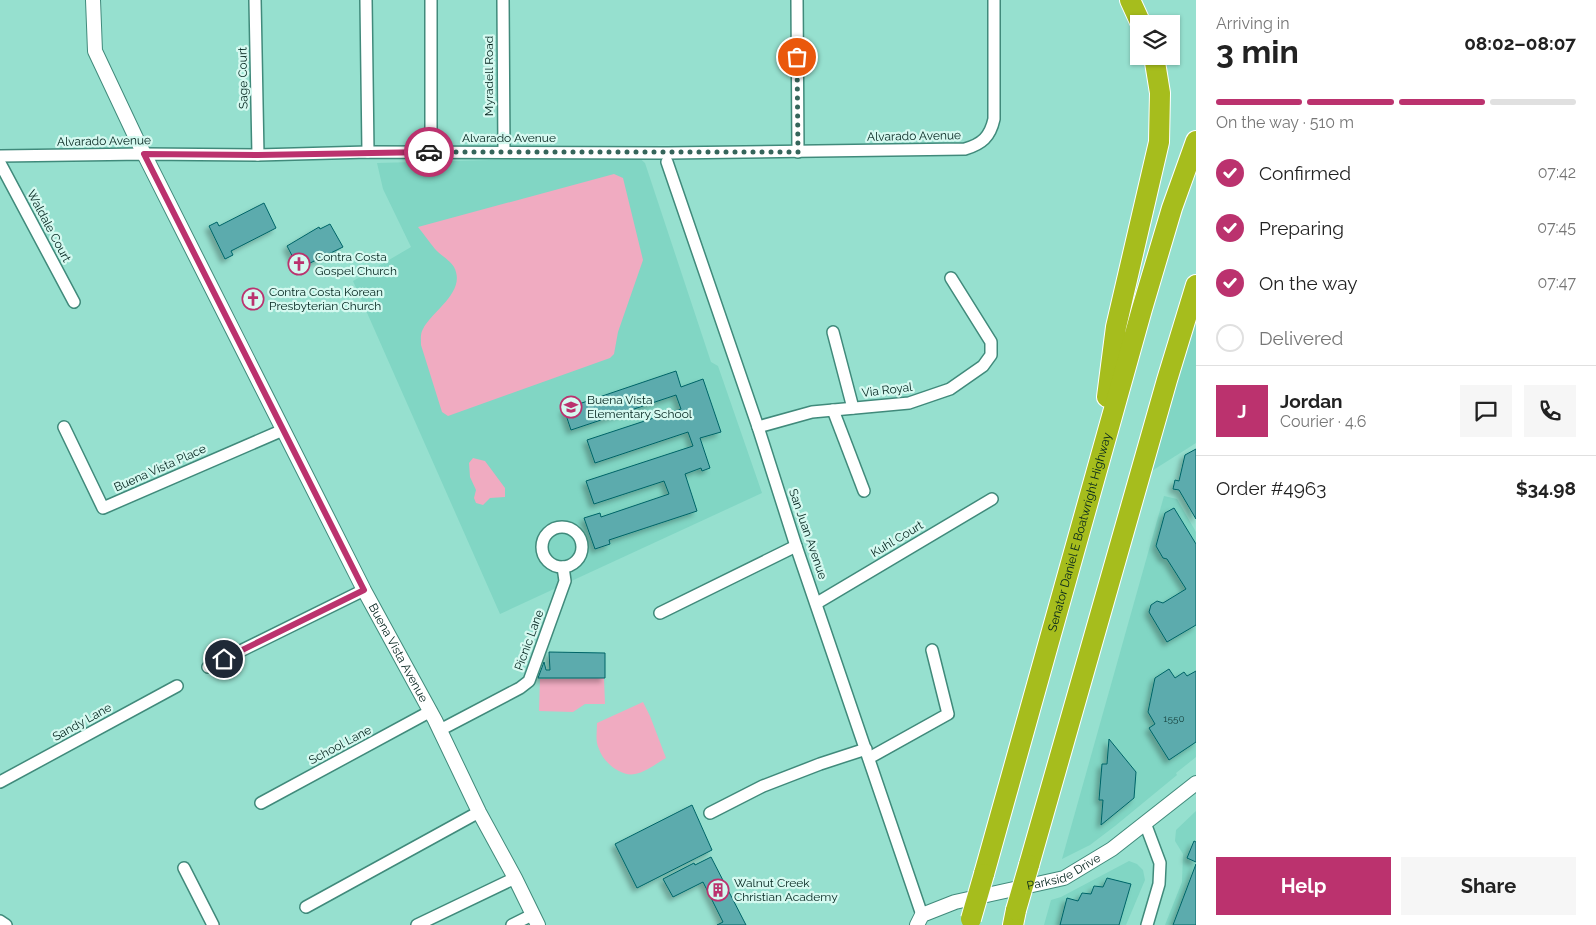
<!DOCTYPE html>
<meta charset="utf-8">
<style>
:root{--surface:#fff;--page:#f6f6f6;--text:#222;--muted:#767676;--line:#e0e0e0;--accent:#bb326e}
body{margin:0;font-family:Raleway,sans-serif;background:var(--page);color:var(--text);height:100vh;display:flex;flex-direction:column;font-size:19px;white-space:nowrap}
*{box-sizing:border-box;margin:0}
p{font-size:16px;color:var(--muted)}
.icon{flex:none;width:28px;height:28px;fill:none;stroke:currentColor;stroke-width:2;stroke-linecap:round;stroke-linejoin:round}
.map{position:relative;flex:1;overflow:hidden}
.side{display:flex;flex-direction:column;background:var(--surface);width:400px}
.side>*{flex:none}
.controls{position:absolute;left:1130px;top:15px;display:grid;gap:10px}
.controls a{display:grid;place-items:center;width:50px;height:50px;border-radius:0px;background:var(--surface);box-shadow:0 1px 4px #0004;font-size:25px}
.pin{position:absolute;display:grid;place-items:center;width:42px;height:42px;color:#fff;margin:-21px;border:2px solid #fff;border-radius:50%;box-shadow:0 1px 5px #0007}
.courier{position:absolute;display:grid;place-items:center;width:50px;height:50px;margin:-25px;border:4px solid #bb326e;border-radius:50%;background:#fff;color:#222;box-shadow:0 1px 6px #0007}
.head em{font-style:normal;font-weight:700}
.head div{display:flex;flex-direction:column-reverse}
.head{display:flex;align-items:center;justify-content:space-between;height:85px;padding:0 20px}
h1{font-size:32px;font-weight:700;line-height:38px}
.bar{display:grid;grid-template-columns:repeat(4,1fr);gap:8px 5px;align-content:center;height:60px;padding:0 20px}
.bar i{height:6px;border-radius:4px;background:var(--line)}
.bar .selected{background:var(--accent)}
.bar p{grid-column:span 4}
.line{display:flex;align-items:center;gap:12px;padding:0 20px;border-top:1px solid var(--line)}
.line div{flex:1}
.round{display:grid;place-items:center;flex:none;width:52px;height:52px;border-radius:0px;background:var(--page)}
ol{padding:0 20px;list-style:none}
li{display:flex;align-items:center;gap:15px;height:55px}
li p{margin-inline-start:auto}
li .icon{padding:5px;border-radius:50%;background:var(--accent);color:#fff;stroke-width:4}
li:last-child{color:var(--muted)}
li i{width:28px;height:28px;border:2px solid var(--line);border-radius:50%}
.action{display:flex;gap:10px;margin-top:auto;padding:10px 20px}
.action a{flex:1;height:58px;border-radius:0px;background:var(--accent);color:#fff;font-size:20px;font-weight:700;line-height:58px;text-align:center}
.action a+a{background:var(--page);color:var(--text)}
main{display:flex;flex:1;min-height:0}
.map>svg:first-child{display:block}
</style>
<main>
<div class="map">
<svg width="1196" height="925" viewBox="0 0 1196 925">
<defs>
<filter id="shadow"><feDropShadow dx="-4" dy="4" stdDeviation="2.5" flood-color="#0004"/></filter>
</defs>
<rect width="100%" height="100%" fill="#96e0cf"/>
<g fill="#81d6c4">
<polygon points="637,156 645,163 711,362 718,366 762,493 500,614 353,281 411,247 383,189 377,163"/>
<polygon points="1196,312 1196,443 1139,479"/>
<polygon points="1164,496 1177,499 1196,532 1196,757 1176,773 1177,775 1115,826 1090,845 1062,859"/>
<polygon points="1196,811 1196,925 1165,925 1182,882 1183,854 1175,841 1176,830"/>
<polygon points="1129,861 1137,864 1143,870 1145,880 1126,925 1044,925 1051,900 1061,897"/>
</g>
<g fill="#f0abc1">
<path d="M 614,174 L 623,178 L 643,260 L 618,332 L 614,354 L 610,358 L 448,416 L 442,412 L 421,345 C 421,340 420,334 423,329 C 432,311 467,292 454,267 C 450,260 440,255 435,249 C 429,242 424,234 418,227 Z"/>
<polygon points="473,458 485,461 505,488 505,497 490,498 483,505 476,503 474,498 476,490 470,477 469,463"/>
<polygon points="604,678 605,704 585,704 573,712 539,711 540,679"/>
<path d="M 643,702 L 650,716 L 666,758 C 657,763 646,772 635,774 C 621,777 603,762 599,749 C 595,741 597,732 597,723 Z"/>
</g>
<g fill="#5cabad" stroke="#006467" filter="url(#shadow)">
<polygon points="264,203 276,228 231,251 233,255 225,259 209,226 217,222 219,226"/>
<polygon points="330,224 343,247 306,265 305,263 298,267 287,246 319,227 320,229"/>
<polygon points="676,371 681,387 703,379 721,432 700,438 710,468 702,471 701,468 685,474 697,511 609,540 610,544 595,549 584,518 600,513 601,517 669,494 664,481 594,504 586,481 693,446 688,432 595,463 587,440 681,409 676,395 571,430 564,409"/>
<polygon points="1196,449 1196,519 1179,490 1173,489 1175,480 1179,481 1185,455"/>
<polygon points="1174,508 1196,544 1196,625 1167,642 1149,612 1151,605 1157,601 1163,603 1186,589 1167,559 1163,558 1156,546 1165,513"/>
<polygon points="549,652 605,653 605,678 538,678 544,662 546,670 550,670"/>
<polygon points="1169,669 1175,678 1184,672 1187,676 1196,671 1196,742 1169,760 1149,728 1155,724 1148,712 1155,678"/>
<polygon points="1109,739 1136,772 1134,798 1101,825 1103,800 1099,800 1102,764 1107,764"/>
<polygon points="692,805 712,850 637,888 615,844"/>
<polygon points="1194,841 1196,842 1196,862 1187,858"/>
<polygon points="711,857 746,925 717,925 723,922 703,882 673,897 663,879 694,863 695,865"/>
<polygon points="1196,864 1196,925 1173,925"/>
<polygon points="1107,878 1131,884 1119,925 1060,925 1067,898 1078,901 1082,893 1091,894 1094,886 1103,887"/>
</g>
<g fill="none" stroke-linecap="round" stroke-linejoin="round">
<g stroke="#408a7b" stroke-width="14">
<g id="minor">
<polyline points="255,0 258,155"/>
<polyline points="366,0 368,152"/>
<polyline points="431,0 431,152"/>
<polyline points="503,0 504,152"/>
<polyline points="797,0 798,152"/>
<path d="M 0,156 L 144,154 L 258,155 L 368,152 L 667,153 L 965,149 C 982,144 990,137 994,119 L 994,0"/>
<polyline points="667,162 758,427 796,546 922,915"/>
<polyline points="0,163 74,302"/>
<polyline points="833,332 853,408"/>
<polyline points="833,410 864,491"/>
<polyline points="64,427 103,508 283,430"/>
<polyline points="758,427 812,412 909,403 950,389 983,366 991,355 991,342 951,278"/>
<circle cx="562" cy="547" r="20"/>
<polyline points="817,603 992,499"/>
<polyline points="660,613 796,546"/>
<polyline points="208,667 364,590"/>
<polyline points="440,730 520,688 529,681 565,581 563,567"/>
<polyline points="869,758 948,714 932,650"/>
<polyline points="0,782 177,686"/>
<polyline points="261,803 431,711"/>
<polyline points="710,813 763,786 820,764 866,749"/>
<polyline points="1145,823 1160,863 1159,884 1147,925"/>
<polyline points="184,868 213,925"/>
<polyline points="306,907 479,812"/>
<polyline points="0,921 6,925"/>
<polyline points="417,925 515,878"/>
<polyline points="512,925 532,915"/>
</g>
</g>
<g stroke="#408a7b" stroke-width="16">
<g id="tertiary">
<path id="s1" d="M 93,0 L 95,51 L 136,138 L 364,590 L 435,720 L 479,812 L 515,878 L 538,925"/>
<path id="s2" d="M 917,925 L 922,915 L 955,902 L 1064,878 L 1112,849 L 1196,783"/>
</g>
</g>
<g stroke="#fff" stroke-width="22">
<g id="motorway">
<polyline points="1130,0 1141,24"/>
<polyline points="1107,397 1116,327 1159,142 1160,93 1154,56"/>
<polyline points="1029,865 1167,380 1196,285"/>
<path id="s3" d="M 984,874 L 1142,309 L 1172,208 L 1196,141"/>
<polyline points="1013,925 1016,910"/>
</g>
</g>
<use href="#minor" stroke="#fff" stroke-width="11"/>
<use href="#tertiary" stroke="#fff" stroke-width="14"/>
<use href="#motorway" stroke="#a6bd1d" stroke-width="20"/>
<g stroke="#fff" stroke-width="22" stroke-linecap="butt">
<g id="motorway-bridge">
<polyline points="1016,910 1029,865"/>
<polyline points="971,919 984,874"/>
</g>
</g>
<use href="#motorway-bridge" stroke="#a6bd1d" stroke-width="20"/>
</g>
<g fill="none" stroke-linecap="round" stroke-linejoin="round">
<polyline stroke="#36655b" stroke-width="5" stroke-dasharray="0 9" points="429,152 798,152 797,57"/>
<polyline stroke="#bb326e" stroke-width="6" points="224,659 364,590 144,154 258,155 429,152"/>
</g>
<defs>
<g id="church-ring" transform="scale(1.125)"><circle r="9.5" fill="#d5f9f0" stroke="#bb326e" stroke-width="1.5"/><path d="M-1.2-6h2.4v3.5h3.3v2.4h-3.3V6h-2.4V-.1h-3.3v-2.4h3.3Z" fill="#bb326e"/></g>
<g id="school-ring" transform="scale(1.125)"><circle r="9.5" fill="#d5f9f0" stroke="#bb326e" stroke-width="1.5"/><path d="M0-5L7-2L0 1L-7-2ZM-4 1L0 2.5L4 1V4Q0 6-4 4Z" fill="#bb326e"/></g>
<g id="building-ring" transform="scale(1.125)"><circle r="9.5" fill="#d5f9f0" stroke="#bb326e" stroke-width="1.5"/><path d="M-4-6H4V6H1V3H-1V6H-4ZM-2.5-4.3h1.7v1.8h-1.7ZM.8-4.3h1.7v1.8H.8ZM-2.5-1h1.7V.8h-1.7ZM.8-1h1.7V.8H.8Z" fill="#bb326e"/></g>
</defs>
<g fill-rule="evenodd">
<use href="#church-ring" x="299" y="264"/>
<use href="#church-ring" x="253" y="299"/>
<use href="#school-ring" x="571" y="407"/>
<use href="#building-ring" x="718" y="890"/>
</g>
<g text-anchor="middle" stroke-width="4.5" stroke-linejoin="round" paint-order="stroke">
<g font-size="10" fill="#194541">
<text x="1174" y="722">1550</text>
</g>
<g font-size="12" fill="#03231d" stroke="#d5f9f0">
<text transform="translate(489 76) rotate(-90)" y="4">Myradell Road</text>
<text transform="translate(243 78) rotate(-91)" y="4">Sage Court</text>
<text transform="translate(914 136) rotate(-1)" y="4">Alvarado Avenue</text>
<text x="509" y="142">Alvarado Avenue</text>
<text transform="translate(104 141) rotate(-1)" y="4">Alvarado Avenue</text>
<text transform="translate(49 226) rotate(62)" y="4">Waldale Court</text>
<text transform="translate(887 390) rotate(-7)" y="4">Via Royal</text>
<text transform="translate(160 468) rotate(-24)" y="4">Buena Vista Place</text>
<text dy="4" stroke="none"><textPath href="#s3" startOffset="355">Senator Daniel E Boatwright Highway</textPath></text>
<text transform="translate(808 534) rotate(71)" y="4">San Juan Avenue</text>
<text transform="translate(897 539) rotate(-31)" y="4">Kuhl Court</text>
<text transform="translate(529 640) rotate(-70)" y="4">Picnic Lane</text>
<text dy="4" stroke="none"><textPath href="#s1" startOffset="725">Buena Vista Avenue</textPath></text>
<text transform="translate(82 722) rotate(-29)" y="4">Sandy Lane</text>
<text transform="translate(340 745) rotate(-28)" y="4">School Lane</text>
<text dy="4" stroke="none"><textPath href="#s2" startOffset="160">Parkside Drive</textPath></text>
</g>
<g font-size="12" fill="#03231d" stroke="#d5f9f0" text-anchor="start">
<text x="315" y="261">Contra Costa<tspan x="315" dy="14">Gospel Church</tspan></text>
<text x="269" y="296">Contra Costa Korean<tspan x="269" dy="14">Presbyterian Church</tspan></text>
<text x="587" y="404">Buena Vista<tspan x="587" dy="14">Elementary School</tspan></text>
<text x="734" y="887">Walnut Creek<tspan x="734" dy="14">Christian Academy</tspan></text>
</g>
</g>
</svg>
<div class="controls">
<a><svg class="icon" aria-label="layers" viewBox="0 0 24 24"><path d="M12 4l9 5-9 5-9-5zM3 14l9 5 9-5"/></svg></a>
</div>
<div class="pin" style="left:797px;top:57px;background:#ea580c"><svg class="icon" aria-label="bag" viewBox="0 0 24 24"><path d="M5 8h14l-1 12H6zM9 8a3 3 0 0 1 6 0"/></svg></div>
<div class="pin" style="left:224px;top:659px;background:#1f2937"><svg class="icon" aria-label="home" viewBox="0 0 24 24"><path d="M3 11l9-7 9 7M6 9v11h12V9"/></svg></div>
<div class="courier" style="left:429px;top:152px"><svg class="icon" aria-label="car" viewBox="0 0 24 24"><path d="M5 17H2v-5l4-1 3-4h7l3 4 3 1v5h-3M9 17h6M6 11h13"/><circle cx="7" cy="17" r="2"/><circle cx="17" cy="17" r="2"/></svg></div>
</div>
<section class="side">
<div class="head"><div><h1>3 min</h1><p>Arriving in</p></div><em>08:02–08:07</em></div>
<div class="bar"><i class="selected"></i><i class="selected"></i><i class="selected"></i><i></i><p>On the way · 510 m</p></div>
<ol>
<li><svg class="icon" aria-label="check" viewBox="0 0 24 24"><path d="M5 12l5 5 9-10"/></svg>Confirmed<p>07:42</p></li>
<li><svg class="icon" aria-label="check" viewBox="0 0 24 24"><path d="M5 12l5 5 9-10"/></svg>Preparing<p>07:45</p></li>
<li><svg class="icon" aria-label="check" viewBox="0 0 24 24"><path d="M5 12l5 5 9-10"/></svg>On the way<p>07:47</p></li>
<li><i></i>Delivered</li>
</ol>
<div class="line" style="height:90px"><b class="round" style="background:var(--accent);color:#fff">J</b><div><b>Jordan</b><p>Courier · 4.6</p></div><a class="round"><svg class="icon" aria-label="chat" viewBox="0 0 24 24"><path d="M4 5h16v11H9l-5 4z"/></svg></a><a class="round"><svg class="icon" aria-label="phone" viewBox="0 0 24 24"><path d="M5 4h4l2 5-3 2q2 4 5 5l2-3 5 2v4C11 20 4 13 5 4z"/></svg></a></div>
<div class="line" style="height:65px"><div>Order #4963</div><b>$34.98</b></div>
<div class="action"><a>Help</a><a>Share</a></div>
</section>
</main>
